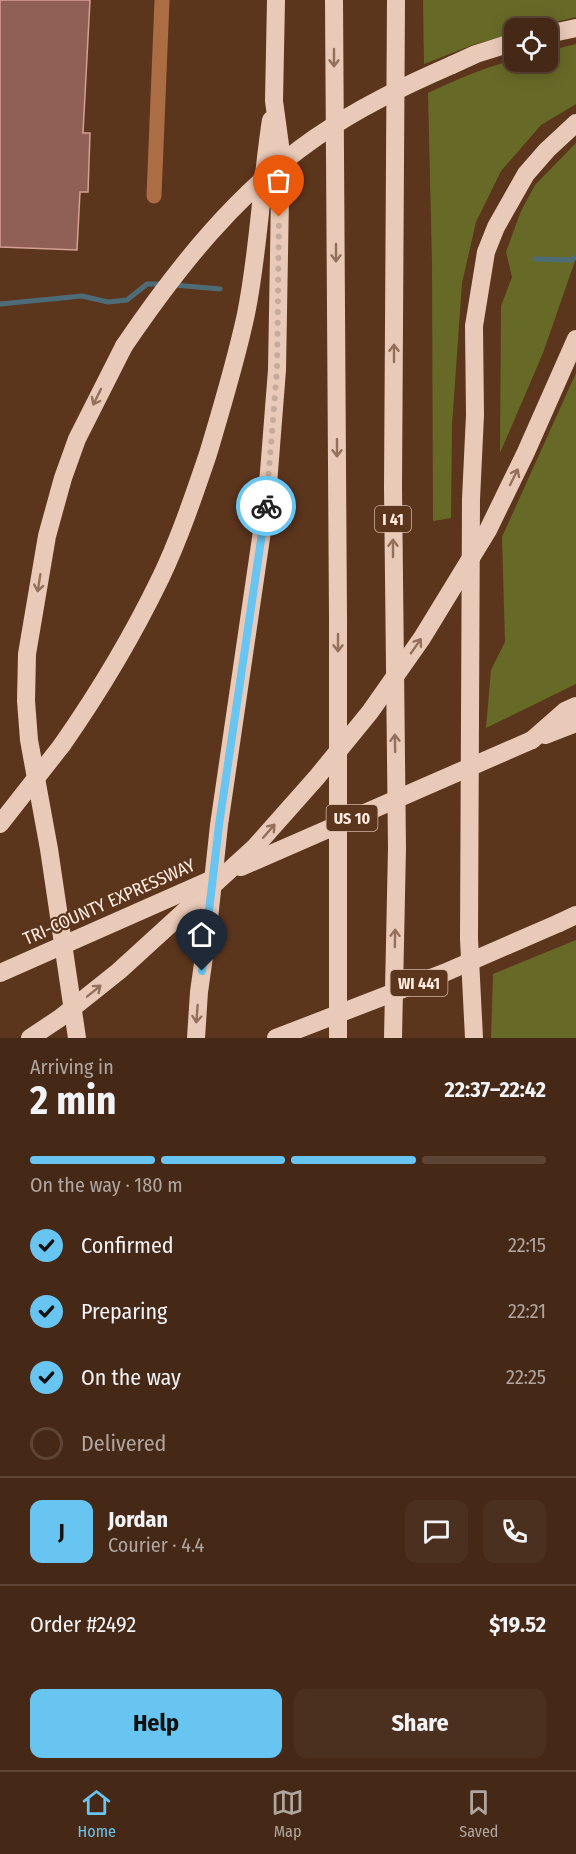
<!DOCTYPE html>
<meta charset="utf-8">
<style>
:root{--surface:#452816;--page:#4c301f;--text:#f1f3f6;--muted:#b0a6a1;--line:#5d4435;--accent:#68c4f0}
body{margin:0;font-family:"Fira Sans Condensed",sans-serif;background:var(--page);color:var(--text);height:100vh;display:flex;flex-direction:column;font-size:22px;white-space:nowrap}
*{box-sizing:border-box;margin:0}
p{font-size:20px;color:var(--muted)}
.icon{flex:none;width:33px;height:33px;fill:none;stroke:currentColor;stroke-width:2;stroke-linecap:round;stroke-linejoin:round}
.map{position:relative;height:1038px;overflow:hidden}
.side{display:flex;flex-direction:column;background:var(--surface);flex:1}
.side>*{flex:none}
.tools{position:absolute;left:504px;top:18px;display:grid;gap:12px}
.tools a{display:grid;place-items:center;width:54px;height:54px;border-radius:12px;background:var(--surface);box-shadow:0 3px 15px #0003,0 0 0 2px var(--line);font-size:30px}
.pin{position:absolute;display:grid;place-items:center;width:51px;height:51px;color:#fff;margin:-62px -26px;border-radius:50% 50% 50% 0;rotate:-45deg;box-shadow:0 0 6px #0007}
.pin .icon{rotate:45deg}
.courier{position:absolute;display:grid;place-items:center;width:60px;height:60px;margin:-30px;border:4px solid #68c4f0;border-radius:50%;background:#fff;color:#222;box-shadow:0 2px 8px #0007}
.summary em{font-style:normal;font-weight:700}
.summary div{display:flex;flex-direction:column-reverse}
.summary{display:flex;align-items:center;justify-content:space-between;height:102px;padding:0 30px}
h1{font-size:39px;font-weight:700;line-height:45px}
.bar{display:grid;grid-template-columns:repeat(4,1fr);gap:9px 6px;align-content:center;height:72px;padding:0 30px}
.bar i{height:8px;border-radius:4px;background:var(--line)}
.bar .active{background:var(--accent)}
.bar p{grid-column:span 4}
.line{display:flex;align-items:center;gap:15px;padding:0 30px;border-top:2px solid var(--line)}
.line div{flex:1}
.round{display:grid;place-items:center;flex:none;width:63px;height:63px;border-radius:12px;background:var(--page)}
ol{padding:0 30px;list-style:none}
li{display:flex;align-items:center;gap:18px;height:66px}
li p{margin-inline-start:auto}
li .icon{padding:6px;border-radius:50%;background:var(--accent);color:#111;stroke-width:4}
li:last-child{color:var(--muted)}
li i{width:33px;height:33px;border:3px solid var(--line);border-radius:50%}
.action{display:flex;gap:12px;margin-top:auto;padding:12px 30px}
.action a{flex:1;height:69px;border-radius:12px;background:var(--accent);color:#111;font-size:24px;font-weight:700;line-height:69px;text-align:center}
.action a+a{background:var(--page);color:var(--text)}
.menu{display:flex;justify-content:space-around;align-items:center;height:84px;border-top:2px solid var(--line);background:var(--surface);font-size:16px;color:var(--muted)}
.menu a{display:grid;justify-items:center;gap:3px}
.menu .active{color:var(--accent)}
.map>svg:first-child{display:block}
</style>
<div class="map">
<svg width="576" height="1038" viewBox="0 0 576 1038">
<rect width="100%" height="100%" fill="#5c351d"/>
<g fill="#676a26">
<polygon points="423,0 576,0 576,17 531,28 514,28 514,33 475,44 424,64"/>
<path d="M 576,44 L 576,104 L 541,125 L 501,171 L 476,222 L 462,283 L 452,425 L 451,518 L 433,521 L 432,263 L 428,93 C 456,80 485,67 514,60 L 514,62 L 548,62 L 548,51 Z"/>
<polygon points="576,143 576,258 543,353 500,453 501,306 512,277 506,252 521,211 535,185"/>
<polygon points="576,373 576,684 486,728 491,670 505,642 502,537"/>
<polygon points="576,940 576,1038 491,1038 493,974"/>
</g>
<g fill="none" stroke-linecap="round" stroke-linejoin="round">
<g stroke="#4d6c78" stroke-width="5">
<polyline points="535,259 571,260 576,257"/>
<polyline points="174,285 220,289"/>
<polyline points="0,304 82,296 108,302 127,300 147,284 164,284"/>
</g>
</g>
<polygon fill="#905f55" stroke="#d6a095" stroke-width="1.5" points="0,0 90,0 83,133 90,133 88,192 80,192 77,250 0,247"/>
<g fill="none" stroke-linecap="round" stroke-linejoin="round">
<polyline stroke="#ac6c44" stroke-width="15" points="154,196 162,0"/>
<g stroke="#e9c9b7" stroke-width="18">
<polyline points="334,0 338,619 338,1038"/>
<polyline points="548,34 576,28"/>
<polyline points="452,65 476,54 514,42"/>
<polyline points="545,735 576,723"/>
<polyline points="532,740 565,711 576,706"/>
<path d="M 62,745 C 99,692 133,635 161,577 C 180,537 194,495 208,454 C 222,407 236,361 246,314 C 259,250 261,184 271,120"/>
<polyline points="559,923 576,915"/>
<polyline points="77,1038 49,849 29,740 26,701 27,654 47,536 63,478 77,439 124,346"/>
<polyline points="196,1038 199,992 208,928 219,825 267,497 277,370 280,197 280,145 274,101 276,0"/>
<polyline points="393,1038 397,848 393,487 396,0"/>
<polyline points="474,1038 469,939 471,499 475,415 474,326 486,252 496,227 526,174 547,150 576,123"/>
</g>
<g stroke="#e9c9b7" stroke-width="18">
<path d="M 124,346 C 177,268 237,192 315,138 C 358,108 404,86 452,65"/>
<polyline points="0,824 62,745"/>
<polyline points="241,867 532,740"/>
<polyline points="0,973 215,878"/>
<polyline points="30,1038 60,1018 119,971 254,848 317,777 370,712 422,638 488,530 526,452 576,339"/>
<polyline points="276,1038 444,973 559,923"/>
</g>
</g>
<defs><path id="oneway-shaft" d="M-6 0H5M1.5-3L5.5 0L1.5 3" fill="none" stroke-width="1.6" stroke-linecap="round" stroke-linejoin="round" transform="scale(1.5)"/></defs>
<g stroke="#94705b">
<use href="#oneway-shaft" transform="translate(334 58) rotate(90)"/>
<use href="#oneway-shaft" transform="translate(336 253) rotate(90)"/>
<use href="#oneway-shaft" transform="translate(394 353) rotate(-90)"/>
<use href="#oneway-shaft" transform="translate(97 397) rotate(116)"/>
<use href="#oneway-shaft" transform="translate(337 448) rotate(90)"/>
<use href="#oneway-shaft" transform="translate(514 477) rotate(-64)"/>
<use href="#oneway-shaft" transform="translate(393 548) rotate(-90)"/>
<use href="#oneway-shaft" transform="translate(39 583) rotate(99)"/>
<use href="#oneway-shaft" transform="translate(338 643) rotate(90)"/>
<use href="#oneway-shaft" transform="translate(416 646) rotate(-55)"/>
<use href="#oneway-shaft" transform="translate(395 743) rotate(-91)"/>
<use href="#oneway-shaft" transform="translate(269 831) rotate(-49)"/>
<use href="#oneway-shaft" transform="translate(395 938) rotate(-89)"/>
<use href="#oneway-shaft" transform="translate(94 991) rotate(-39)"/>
<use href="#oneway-shaft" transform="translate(197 1014) rotate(94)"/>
</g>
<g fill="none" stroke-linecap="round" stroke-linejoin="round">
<polyline stroke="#c6ab9c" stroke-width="6" stroke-dasharray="0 10.8" points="266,506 277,370 279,217"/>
<polyline stroke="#68c4f0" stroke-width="8" points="202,971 219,825 266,506"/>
</g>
<g text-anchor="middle" stroke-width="4.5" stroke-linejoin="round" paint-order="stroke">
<g fill="#5c351d" stroke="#ceb4a6" stroke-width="1.5">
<rect x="375" y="506" width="36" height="26" rx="4.5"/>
<rect x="326.5" y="805" width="51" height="26" rx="4.5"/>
<rect x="390.5" y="970" width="57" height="26" rx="4.5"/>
</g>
<g font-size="16" font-weight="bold" fill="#ffebe0">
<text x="393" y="525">I 41</text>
<text x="352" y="824">US 10</text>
<text x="419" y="989">WI 441</text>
</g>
<g font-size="18" fill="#ffebe0" stroke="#5c351d">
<text transform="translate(109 902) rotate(-24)" y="6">TRI-COUNTY EXPRESSWAY</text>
</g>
</g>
</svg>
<div class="tools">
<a><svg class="icon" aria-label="locate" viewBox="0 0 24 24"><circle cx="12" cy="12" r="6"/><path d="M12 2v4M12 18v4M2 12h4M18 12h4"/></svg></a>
</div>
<div class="pin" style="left:279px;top:217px;background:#ea580c"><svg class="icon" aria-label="bag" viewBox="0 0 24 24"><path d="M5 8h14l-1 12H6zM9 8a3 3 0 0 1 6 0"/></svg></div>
<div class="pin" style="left:202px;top:971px;background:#1f2937"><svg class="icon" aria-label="home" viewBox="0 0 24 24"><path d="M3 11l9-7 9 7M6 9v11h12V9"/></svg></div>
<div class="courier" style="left:266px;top:506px"><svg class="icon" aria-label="bike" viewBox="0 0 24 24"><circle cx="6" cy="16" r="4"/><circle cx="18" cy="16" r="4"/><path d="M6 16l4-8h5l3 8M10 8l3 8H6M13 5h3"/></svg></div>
</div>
<section class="side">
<div class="summary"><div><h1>2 min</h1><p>Arriving in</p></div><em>22:37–22:42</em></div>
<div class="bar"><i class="active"></i><i class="active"></i><i class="active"></i><i></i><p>On the way · 180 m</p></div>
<ol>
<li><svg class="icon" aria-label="check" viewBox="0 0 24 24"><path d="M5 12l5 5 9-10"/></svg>Confirmed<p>22:15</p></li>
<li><svg class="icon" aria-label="check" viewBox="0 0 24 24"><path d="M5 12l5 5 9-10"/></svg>Preparing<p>22:21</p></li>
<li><svg class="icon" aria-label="check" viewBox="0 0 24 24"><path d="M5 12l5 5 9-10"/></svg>On the way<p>22:25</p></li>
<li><i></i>Delivered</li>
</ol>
<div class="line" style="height:108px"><b class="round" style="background:var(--accent);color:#111">J</b><div><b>Jordan</b><p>Courier · 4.4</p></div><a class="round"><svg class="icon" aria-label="chat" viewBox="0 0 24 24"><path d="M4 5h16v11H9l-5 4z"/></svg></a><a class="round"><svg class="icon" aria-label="phone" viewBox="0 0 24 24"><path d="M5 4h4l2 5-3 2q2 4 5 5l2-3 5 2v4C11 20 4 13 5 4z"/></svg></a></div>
<div class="line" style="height:78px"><div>Order #2492</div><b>$19.52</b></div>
<div class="action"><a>Help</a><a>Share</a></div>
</section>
<nav class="menu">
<a class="active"><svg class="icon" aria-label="home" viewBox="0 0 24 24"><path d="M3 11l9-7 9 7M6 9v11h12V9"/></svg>Home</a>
<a><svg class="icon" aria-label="map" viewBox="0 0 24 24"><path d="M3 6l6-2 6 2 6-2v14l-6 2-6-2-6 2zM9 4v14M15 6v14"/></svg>Map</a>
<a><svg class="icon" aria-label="saved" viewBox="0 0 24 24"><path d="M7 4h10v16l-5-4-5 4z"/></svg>Saved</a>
</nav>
